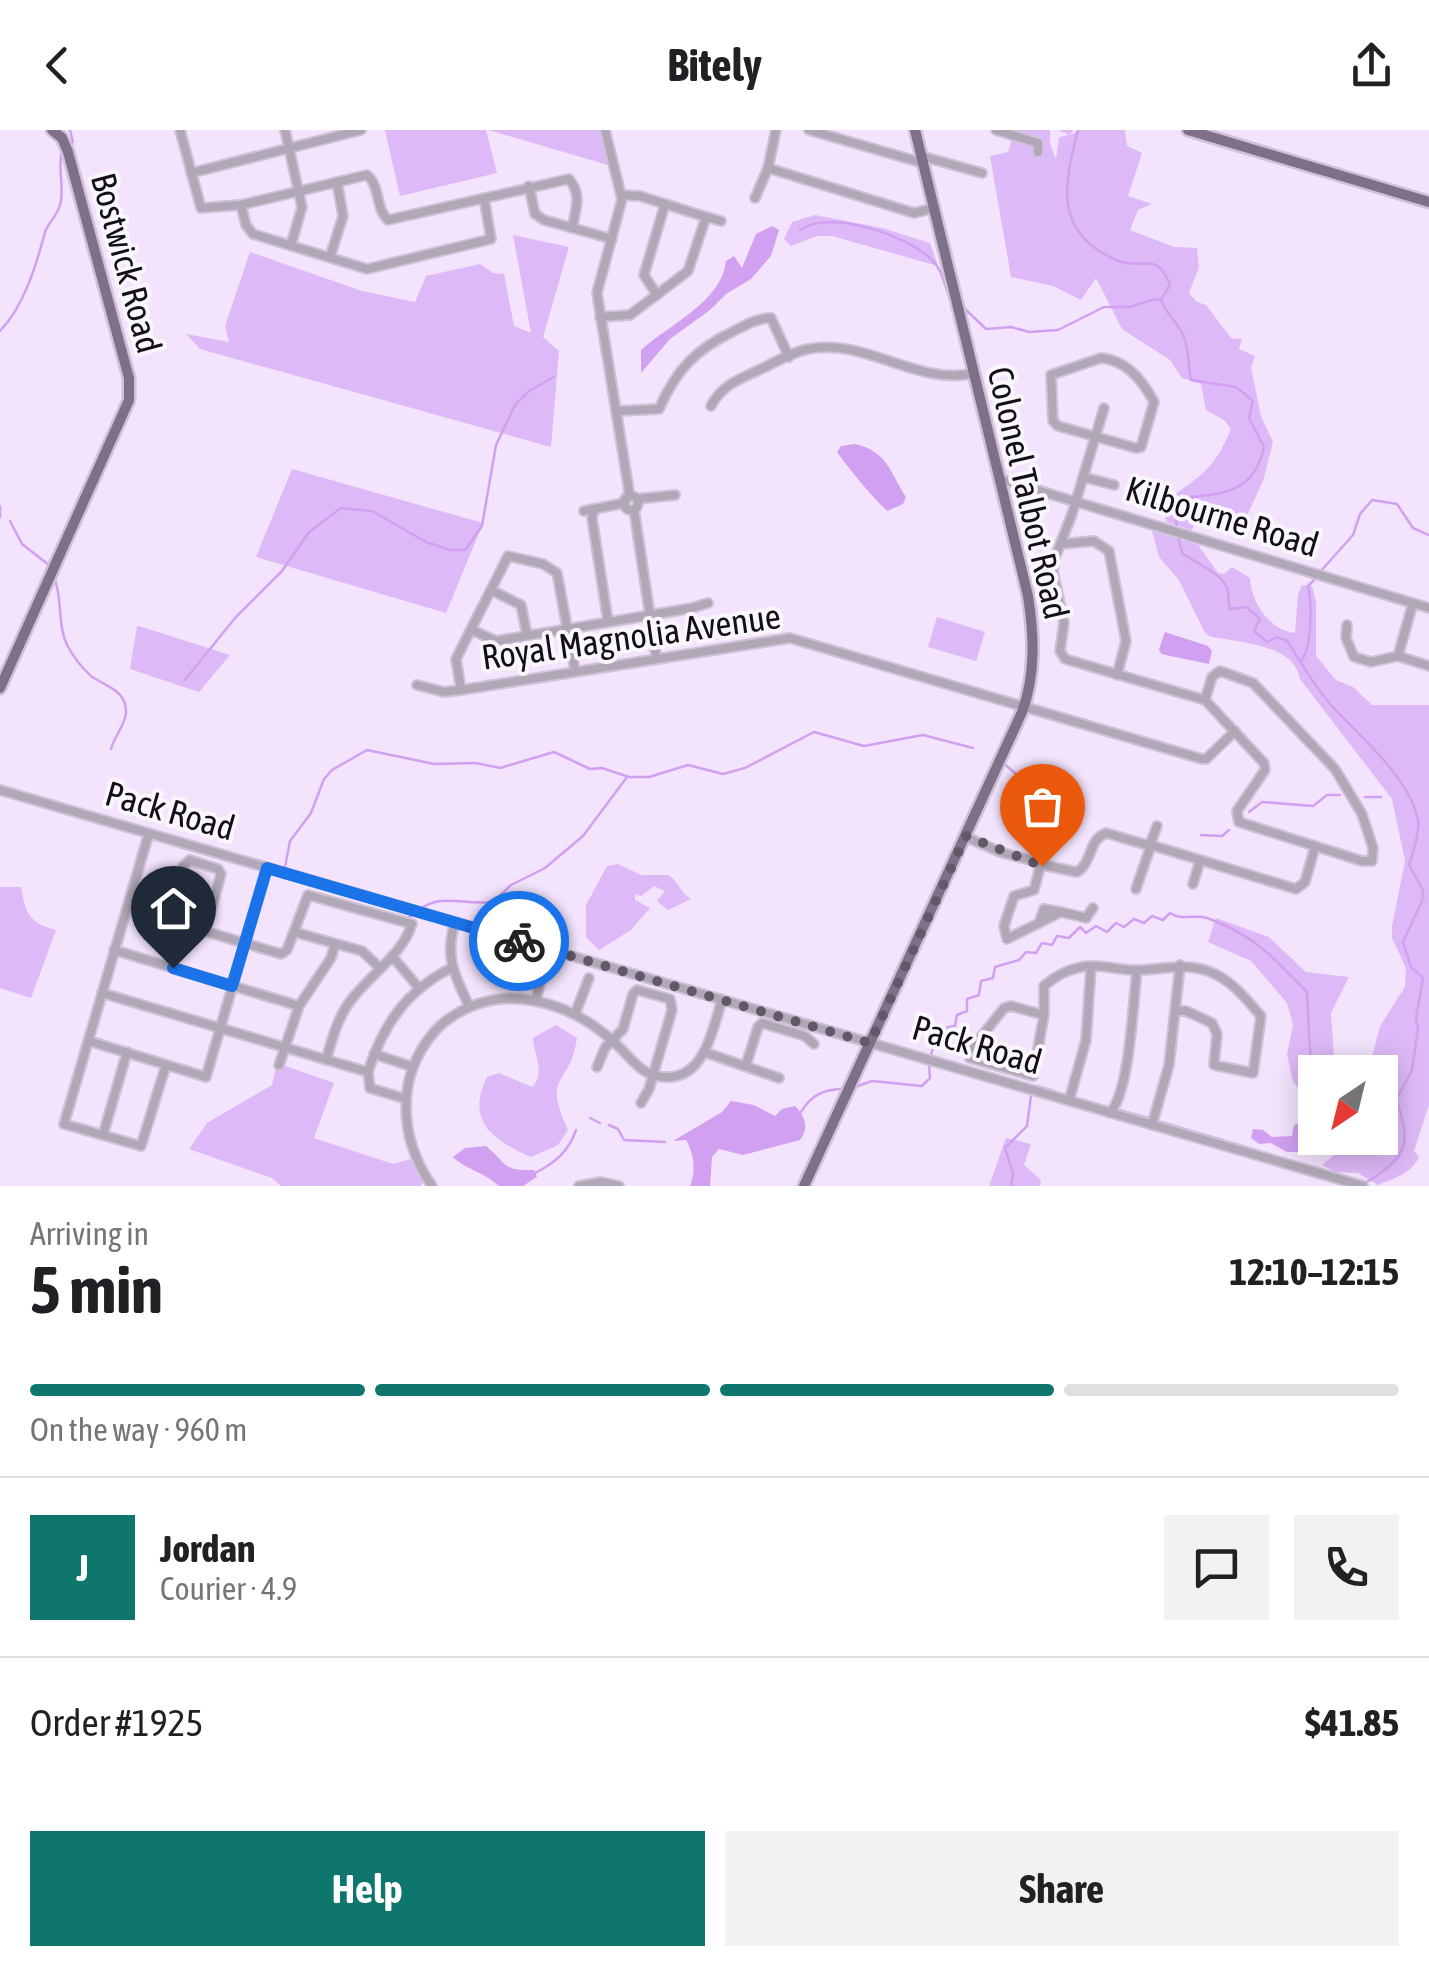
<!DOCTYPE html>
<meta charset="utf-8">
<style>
:root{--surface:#fff;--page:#f2f2f2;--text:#202124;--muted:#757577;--line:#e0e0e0;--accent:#0f766e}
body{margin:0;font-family:"Asap Condensed",sans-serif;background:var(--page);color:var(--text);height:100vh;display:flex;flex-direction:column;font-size:38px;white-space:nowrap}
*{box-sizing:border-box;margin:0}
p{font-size:32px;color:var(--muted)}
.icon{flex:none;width:55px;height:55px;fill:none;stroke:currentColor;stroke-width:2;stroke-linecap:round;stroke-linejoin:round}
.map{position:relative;height:1056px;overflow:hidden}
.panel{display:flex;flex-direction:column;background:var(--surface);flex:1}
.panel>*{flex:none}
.needle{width:65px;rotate:215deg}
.buttons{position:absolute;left:1298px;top:925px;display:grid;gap:20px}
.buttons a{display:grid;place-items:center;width:100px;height:100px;border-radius:0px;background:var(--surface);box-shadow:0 5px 25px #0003;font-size:50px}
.pin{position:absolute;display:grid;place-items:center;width:85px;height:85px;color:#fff;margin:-102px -42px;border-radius:50% 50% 50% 0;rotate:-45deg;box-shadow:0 0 10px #0007}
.pin .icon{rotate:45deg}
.courier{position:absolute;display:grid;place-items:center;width:100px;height:100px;margin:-50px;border:8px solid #1a73e8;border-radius:50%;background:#fff;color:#222;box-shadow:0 2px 12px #0007}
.overview em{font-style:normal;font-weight:700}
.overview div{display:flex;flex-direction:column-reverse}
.overview{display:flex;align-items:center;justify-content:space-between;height:170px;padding:0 30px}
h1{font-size:65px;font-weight:700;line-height:75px}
.bar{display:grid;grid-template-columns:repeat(4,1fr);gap:15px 10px;align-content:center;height:120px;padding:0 30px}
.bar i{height:12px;border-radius:8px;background:var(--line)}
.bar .active{background:var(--accent)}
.bar p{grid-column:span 4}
.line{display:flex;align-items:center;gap:25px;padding:0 30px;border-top:2px solid var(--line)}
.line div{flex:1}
.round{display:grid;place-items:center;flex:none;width:105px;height:105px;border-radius:0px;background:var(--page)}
.cta{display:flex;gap:20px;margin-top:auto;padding:20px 30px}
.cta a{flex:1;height:115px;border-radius:0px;background:var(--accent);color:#fff;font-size:40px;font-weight:700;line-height:115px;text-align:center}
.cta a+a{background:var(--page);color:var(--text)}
header{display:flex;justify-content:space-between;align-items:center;height:130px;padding:0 30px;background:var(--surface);font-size:45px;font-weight:700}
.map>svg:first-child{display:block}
</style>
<header><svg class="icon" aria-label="back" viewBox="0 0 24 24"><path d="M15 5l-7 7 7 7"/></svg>Bitely<svg class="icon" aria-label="share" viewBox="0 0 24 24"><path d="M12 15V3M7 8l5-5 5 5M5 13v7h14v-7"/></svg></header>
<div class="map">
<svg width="1429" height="1056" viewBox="0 0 1429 1056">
<rect width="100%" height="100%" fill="#f3e3fd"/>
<g fill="#deb9f7">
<polygon points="385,0 486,0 497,43 400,66"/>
<polygon points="488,0 607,0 615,37"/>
<path d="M 1014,0 L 1050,0 L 1050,14 L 1056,29 L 1059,7 L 1069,5 L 1059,0 L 1073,0 L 1070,5 L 1080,0 L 1125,0 L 1127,16 L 1142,23 L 1128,66 L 1152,74 L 1138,80 L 1130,100 L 1174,117 L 1197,118 L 1199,137 L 1189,163 L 1197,172 L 1206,175 L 1231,208 L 1242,209 L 1239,219 L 1255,226 L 1251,238 L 1261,286 L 1273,312 L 1263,351 L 1245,390 L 1200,377 L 1192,400 L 1166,392 L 1164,375 C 1174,363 1185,358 1197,348 C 1214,335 1223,318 1231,299 L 1224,290 L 1206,280 L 1201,254 L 1182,248 L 1170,230 L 1122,199 L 1096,148 L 1081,170 L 1053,156 L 1011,147 L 990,26 L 1008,22 L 1012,8 L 1041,18 L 1042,11 Z"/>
<polygon points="815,85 882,98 930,113 938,136 832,106 817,106 791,116 784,109 792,92"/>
<polygon points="513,105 569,117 543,207 559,221 551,317 200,219 186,204 229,212 225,196 250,122 362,161 415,172 426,146 480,134 493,143 504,144 514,196 531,203"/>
<polygon points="292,339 483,393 446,483 256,427"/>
<path d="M 1152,401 L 1198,415 L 1218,443 L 1224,444 L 1232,437 L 1250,448 C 1251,472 1269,500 1295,503 L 1298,464 L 1302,455 L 1312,456 L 1316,472 L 1316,526 L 1336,550 L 1353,557 L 1372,575 L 1429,575 L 1429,975 L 1414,1021 L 1419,1027 C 1412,1043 1393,1049 1378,1055 L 1358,1043 L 1335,1042 L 1322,1035 L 1341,1019 L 1340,1008 L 1380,1008 L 1380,990 L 1391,990 L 1387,972 L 1380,963 L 1380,942 L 1368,942 L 1380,896 L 1405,857 L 1406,838 L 1392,808 L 1392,796 L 1405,731 L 1392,669 L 1300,549 C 1294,513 1238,513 1209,506 L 1204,501 L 1179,450 L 1159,427 Z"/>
<polygon points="937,487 985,502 976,531 928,517"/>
<polygon points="137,496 139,496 230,525 199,562 130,539"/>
<path d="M 618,734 L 641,745 L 669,745 C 679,753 680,762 691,769 L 668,780 L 657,771 L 665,761 L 654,756 L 641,766 L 635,764 L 635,770 L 650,778 L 631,800 L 599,820 L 586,807 L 586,775 L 607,736 Z"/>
<path d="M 0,757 L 21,757 C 26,784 29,793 56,800 L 31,868 L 0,858 Z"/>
<polygon points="1216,788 1269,807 1306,842 1349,847 1331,883 1335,942 1315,942 1315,977 1293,952 1287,924 1293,895 1287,873 1251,831 1208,812"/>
<path d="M 556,895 L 577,908 C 570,959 541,941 568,1000 L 558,1015 L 531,1027 C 494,1011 465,991 487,947 L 499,943 L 532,957 C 546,942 534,927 533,908 Z"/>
<polygon points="285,936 334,953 314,1008 393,1034 410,1029 424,1052 420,1056 281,1056 272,1048 189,1019 207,993 272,955 276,938"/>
<polygon points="1006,1008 1031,1014 1024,1035 1041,1050 1040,1056 989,1056"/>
</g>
<g fill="#d1a0f1">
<path d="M 772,96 L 779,100 L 771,126 L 751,149 L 726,164 L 710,180 L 670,209 L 641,243 L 641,220 C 670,194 722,171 726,131 L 734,126 L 742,138 L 756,104 Z"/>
<path d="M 855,314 C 888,321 891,345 906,367 L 903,374 L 887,381 C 868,362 853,344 837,322 L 841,316 Z"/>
<polygon points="1165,502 1208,516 1212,521 1209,534 1161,524 1159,519"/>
<path d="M 731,971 L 754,975 L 775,986 L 782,979 L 795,976 C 804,985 810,998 800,1010 L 743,1025 L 719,1019 L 712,1027 L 710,1056 L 690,1056 C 696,1042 694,1023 686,1010 L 673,1011 L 722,982 Z"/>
<polygon points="1301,992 1315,999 1315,1008 1321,1008 1305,1022 1287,1022 1271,1013 1259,1014 1251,1008 1253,999 1263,1000 1272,1007 1292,1006 1294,995"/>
<path d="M 486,1016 C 508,1034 501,1041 534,1040 L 537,1047 L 523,1056 L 499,1056 C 484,1042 463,1038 453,1027 L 465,1018 Z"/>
</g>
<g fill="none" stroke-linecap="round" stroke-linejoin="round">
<g stroke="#d1a0f1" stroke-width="2.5">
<path d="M 1078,0 C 1063,57 1054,105 1119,131 C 1142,140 1158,121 1170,155 L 1161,170 C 1166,184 1178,192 1184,207 C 1189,220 1188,235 1191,250 L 1236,257 L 1253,271 L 1249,288 L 1264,317 C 1254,363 1224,364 1183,368 L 1175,381 L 1177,398"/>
<polyline points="68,15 73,12 70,0"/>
<path d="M 800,100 C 830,79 906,105 931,129 C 944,141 944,157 951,170"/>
<polyline points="963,177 986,199 1011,197 1029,202 1058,200 1104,177 1130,177 1154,169 1161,170"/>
<path d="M 0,201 C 24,176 36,136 45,102 C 48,93 57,86 60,75 C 65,58 57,38 62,21"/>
<polyline points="0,376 0,387"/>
<polyline points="10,391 22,414 49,435"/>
<path d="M 1178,406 L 1182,423 C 1196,434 1226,444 1228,462 C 1229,468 1228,474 1230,479 L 1247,477 L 1260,489 L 1254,501 L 1267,512 L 1277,507 L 1287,511 C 1301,532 1314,556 1331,575 C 1360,607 1409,646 1418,690 C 1420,702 1413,723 1409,735 L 1423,760 L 1423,769 L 1403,812 L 1411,837 L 1423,848 L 1416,888 L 1418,899 L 1412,940 L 1396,970 C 1413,1015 1406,1028 1365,1053"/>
<polyline points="1320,442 1353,405 1360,384 1372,370 1397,374 1413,398 1429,405"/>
<path d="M 54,447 C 63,469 57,494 67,515 C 73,526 82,538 91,546 C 106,557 127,560 126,583 C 125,595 114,607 111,619"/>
<path d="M 1302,530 C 1312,514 1312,475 1308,456 L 1315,449"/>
<polyline points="185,550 235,488 282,441 309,402 341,378 372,381 426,412 450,420 465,420 482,396 496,315 515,275 529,261 554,247"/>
<polyline points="1002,632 1016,644 1022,659"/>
<polyline points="1365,667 1381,667"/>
<polyline points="1249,682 1262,672 1313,676 1327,665 1340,665"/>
<polyline points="1201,705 1222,706 1229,700"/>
<polyline points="283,748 290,711 311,683 324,649 332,640 367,620 434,634 476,633 500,638 554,622 590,639 602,638 629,647 649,647 688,635 723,644 745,638 814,602 864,616 923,605 973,618"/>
<path d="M 409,787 C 441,759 457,776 493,772 L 511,755 L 545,738 L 583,706 L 627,647"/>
<path d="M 931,925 L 935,909 L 942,906 L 948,897 L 955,896 L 957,885 L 967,881 L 967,869 L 979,865 L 981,851 L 993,848 L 995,837 L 1019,830 L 1026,822 L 1036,823 L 1042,813 L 1052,815 L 1057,806 L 1069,808 L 1080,797 L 1086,803 L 1096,796 L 1107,802 L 1116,793 L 1124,797 L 1134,789 L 1144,793 L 1152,786 L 1163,790 L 1170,783 C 1181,791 1194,784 1207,788 C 1254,805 1273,827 1307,862 L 1310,920 L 1315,948"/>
<polyline points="1037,956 1066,965"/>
<polyline points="852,958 872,951 922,956 930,948 929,935"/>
<polyline points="1077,968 1108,977"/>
<polyline points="1119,980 1148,988"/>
<path d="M 801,982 C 811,965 824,959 844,959"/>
<polyline points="590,988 600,993"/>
<polyline points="1161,992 1222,1010"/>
<polyline points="609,995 618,999 624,1010 665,1012"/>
<polyline points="1360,1008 1399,1027"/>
<polyline points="1231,1013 1239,1015"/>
<path d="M 535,1043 C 555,1033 569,1021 576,1000"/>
<polyline points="1011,1056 1013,1043 1005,1018 1027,996 1031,966"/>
</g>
<g stroke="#cfc1d8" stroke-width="12">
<g id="minor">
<path d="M 180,0 L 201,78 L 241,75 L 367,45 C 381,57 375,78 388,90 L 569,49 C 582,65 576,79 572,98"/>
<polyline points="285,0 302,77 291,115"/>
<polyline points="605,0 622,69 597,163 629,361 628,367"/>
<polyline points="809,0 923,33"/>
<polyline points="996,0 1038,13 1038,22"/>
<polyline points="921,26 982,43"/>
<polyline points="768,38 914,83 934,78"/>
<polyline points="191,43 361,0"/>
<polyline points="529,56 535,84 544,90 612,109"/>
<polyline points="755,68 768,38 776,0"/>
<polyline points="241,75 246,95 253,104 367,139 491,109 484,68"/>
<polyline points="706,87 721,91"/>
<polyline points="330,127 343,86 337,52"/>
<polyline points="657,165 644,145 665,74"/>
<polyline points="600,187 630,185 688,141 706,87 640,66 621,65"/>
<path d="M 1101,228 C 1126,230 1143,251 1154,272 L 1141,317 L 1136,318 L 1058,296 L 1053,291 L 1051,245 Z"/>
<path d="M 711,276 C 721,256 739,249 759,240 C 774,233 792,222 808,219 C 865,207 918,257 974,243"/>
<polyline points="1104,278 1072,384 1054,430 1053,442 1064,493 1060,521 1065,529 1205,570 1264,633 1265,640 1237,681 1239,692 1362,731 1372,731 1373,718 1362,684 1335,639 1253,553 1220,541 1212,547 1205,570"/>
<path d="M 618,281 L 659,279 C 676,240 696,219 734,201 C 746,195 757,188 771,188 L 789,227"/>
<polyline points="1083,347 1114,355"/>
<polyline points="1000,349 1429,478"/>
<circle cx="631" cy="373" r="7"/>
<polyline points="637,369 675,365"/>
<polyline points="594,379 592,388 608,491"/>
<polyline points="634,379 656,526"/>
<polyline points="584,381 625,373"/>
<polyline points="1061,414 1094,411 1109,421 1126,511 1117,545"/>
<polyline points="491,460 521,475 527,505"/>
<polyline points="1347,495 1346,508 1354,527 1371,532 1398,526 1413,473"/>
<polyline points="472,500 496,511 692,478 708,473"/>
<polyline points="1398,526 1429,536"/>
<polyline points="417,555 444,562 461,560 790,508 1202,629 1206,629 1235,601"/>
<polyline points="461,560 456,529 508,426 543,434 557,443 575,540"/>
<polyline points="0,660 1363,1056"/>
<polyline points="149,703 64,994 141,1016 166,935"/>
<polyline points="966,707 1000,722 1037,732"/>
<polyline points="1151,712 1157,696"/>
<polyline points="1154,716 1296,759 1305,752 1315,717"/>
<polyline points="1041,730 1046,705"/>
<path d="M 1039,737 L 1037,732 L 1040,730 L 1043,735 L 1077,742 C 1093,732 1088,710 1106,703 L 1147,715"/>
<polyline points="1040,737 1034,760 1014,766 1004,796 1007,809 1061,782 1086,788 1093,778"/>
<polyline points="1193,754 1200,731"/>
<polyline points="1136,759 1150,718"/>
<path d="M 127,778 L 281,824 L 287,820 L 308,765 L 412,794 C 402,825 371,844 351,870 C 338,887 332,909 326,930"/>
<polyline points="166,791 183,736 190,730 218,739 221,744 205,802"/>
<path d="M 455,793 C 444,826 455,846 469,876"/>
<polyline points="1039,793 1044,779 1061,782"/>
<polyline points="294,802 362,821 379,837"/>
<polyline points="114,820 299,876"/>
<polyline points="498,821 512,821 545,831 536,870"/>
<polyline points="392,826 419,858"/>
<polyline points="102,863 368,942 370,958 406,969"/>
<polyline points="575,884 589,848"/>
<path d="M 1044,885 L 1011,876 L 1004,878 L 970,921 L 970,928 L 1033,946 L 1044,885 L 1044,856 C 1053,848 1065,841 1077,838 C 1094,833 1114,839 1131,840 C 1158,841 1182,832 1208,841 C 1232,850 1245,868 1261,886 L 1253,943 L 1214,935 L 1217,904 L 1212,893 L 1186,881 L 1175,881"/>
<polyline points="89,911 206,947 267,738"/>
<polyline points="704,922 779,948"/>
<polyline points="374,924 413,937"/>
<polyline points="279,935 299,876 331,828 335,814"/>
<polyline points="746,935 758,897 762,893 805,906 814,914"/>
<polyline points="597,937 605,918 623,899 633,864 637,860 670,869 672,880 649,959 641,973"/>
<path d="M 368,942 C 383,895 406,861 451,838"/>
<polyline points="1069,971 1086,910 1091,837"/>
<path d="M 1110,983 C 1130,961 1133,872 1137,840"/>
<polyline points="1152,995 1169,935 1180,835"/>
<polyline points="103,1005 127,922"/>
<path d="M 432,1056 C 412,1027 403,997 407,962 C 410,934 428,901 453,886 C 505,852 570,872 614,912 C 632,928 642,949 670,947 C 706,945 713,897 722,870"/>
<polyline points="579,1056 601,1052 619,1056"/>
</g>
</g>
<g stroke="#cfc1d8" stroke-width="15">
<g id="major">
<polyline points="1188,0 1429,72"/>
<polyline points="0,558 129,270 129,248 68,22 62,8 52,0"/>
<path d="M 804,1056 L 1022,582 C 1036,544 1034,505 1028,466 L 915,0"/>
</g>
</g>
<use href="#minor" stroke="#b0a8b6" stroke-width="8"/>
<use href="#major" stroke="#7f7089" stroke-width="10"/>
</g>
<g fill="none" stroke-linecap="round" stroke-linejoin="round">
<polyline stroke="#625968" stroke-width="10" stroke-dasharray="0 18" points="519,811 870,913 966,706 1042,736"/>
<polyline stroke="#1a73e8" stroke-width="12" points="173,838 232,856 267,738 519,811"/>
</g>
<g text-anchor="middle" stroke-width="8" stroke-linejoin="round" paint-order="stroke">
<g font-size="35" fill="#140e18" stroke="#f9f6fc">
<text transform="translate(126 133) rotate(75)" y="12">Bostwick Road</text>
<text transform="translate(1028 363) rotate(77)" y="12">Colonel Talbot Road</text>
<text transform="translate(1222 387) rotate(17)" y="12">Kilbourne Road</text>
<text transform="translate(631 507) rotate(-8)" y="12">Royal Magnolia Avenue</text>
<text transform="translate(170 681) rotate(16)" y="12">Pack Road</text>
<text transform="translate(977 915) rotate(16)" y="12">Pack Road</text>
</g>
</g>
</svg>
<div class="buttons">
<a><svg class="needle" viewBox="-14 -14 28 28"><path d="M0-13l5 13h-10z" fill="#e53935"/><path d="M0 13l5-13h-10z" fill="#757577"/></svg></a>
</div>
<div class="pin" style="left:1042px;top:736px;background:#ea580c"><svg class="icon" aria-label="bag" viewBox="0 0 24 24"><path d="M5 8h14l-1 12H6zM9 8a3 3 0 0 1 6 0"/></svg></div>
<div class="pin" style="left:173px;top:838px;background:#1f2937"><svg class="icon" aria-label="home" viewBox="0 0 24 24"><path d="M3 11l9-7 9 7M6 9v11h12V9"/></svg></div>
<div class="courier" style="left:519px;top:811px"><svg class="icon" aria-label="bike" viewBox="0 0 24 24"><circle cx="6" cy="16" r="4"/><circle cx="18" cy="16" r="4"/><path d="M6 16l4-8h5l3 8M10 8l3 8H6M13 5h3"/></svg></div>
</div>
<section class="panel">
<div class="overview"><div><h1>5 min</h1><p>Arriving in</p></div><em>12:10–12:15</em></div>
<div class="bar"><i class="active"></i><i class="active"></i><i class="active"></i><i></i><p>On the way · 960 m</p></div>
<div class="line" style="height:180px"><b class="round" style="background:var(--accent);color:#fff">J</b><div><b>Jordan</b><p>Courier · 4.9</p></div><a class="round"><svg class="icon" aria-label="chat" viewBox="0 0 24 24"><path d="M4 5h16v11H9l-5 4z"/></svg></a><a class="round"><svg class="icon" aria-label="phone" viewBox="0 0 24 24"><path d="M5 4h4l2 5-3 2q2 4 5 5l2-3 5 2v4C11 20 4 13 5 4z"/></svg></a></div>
<div class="line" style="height:130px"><div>Order #1925</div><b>$41.85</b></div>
<div class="cta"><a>Help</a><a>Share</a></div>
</section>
